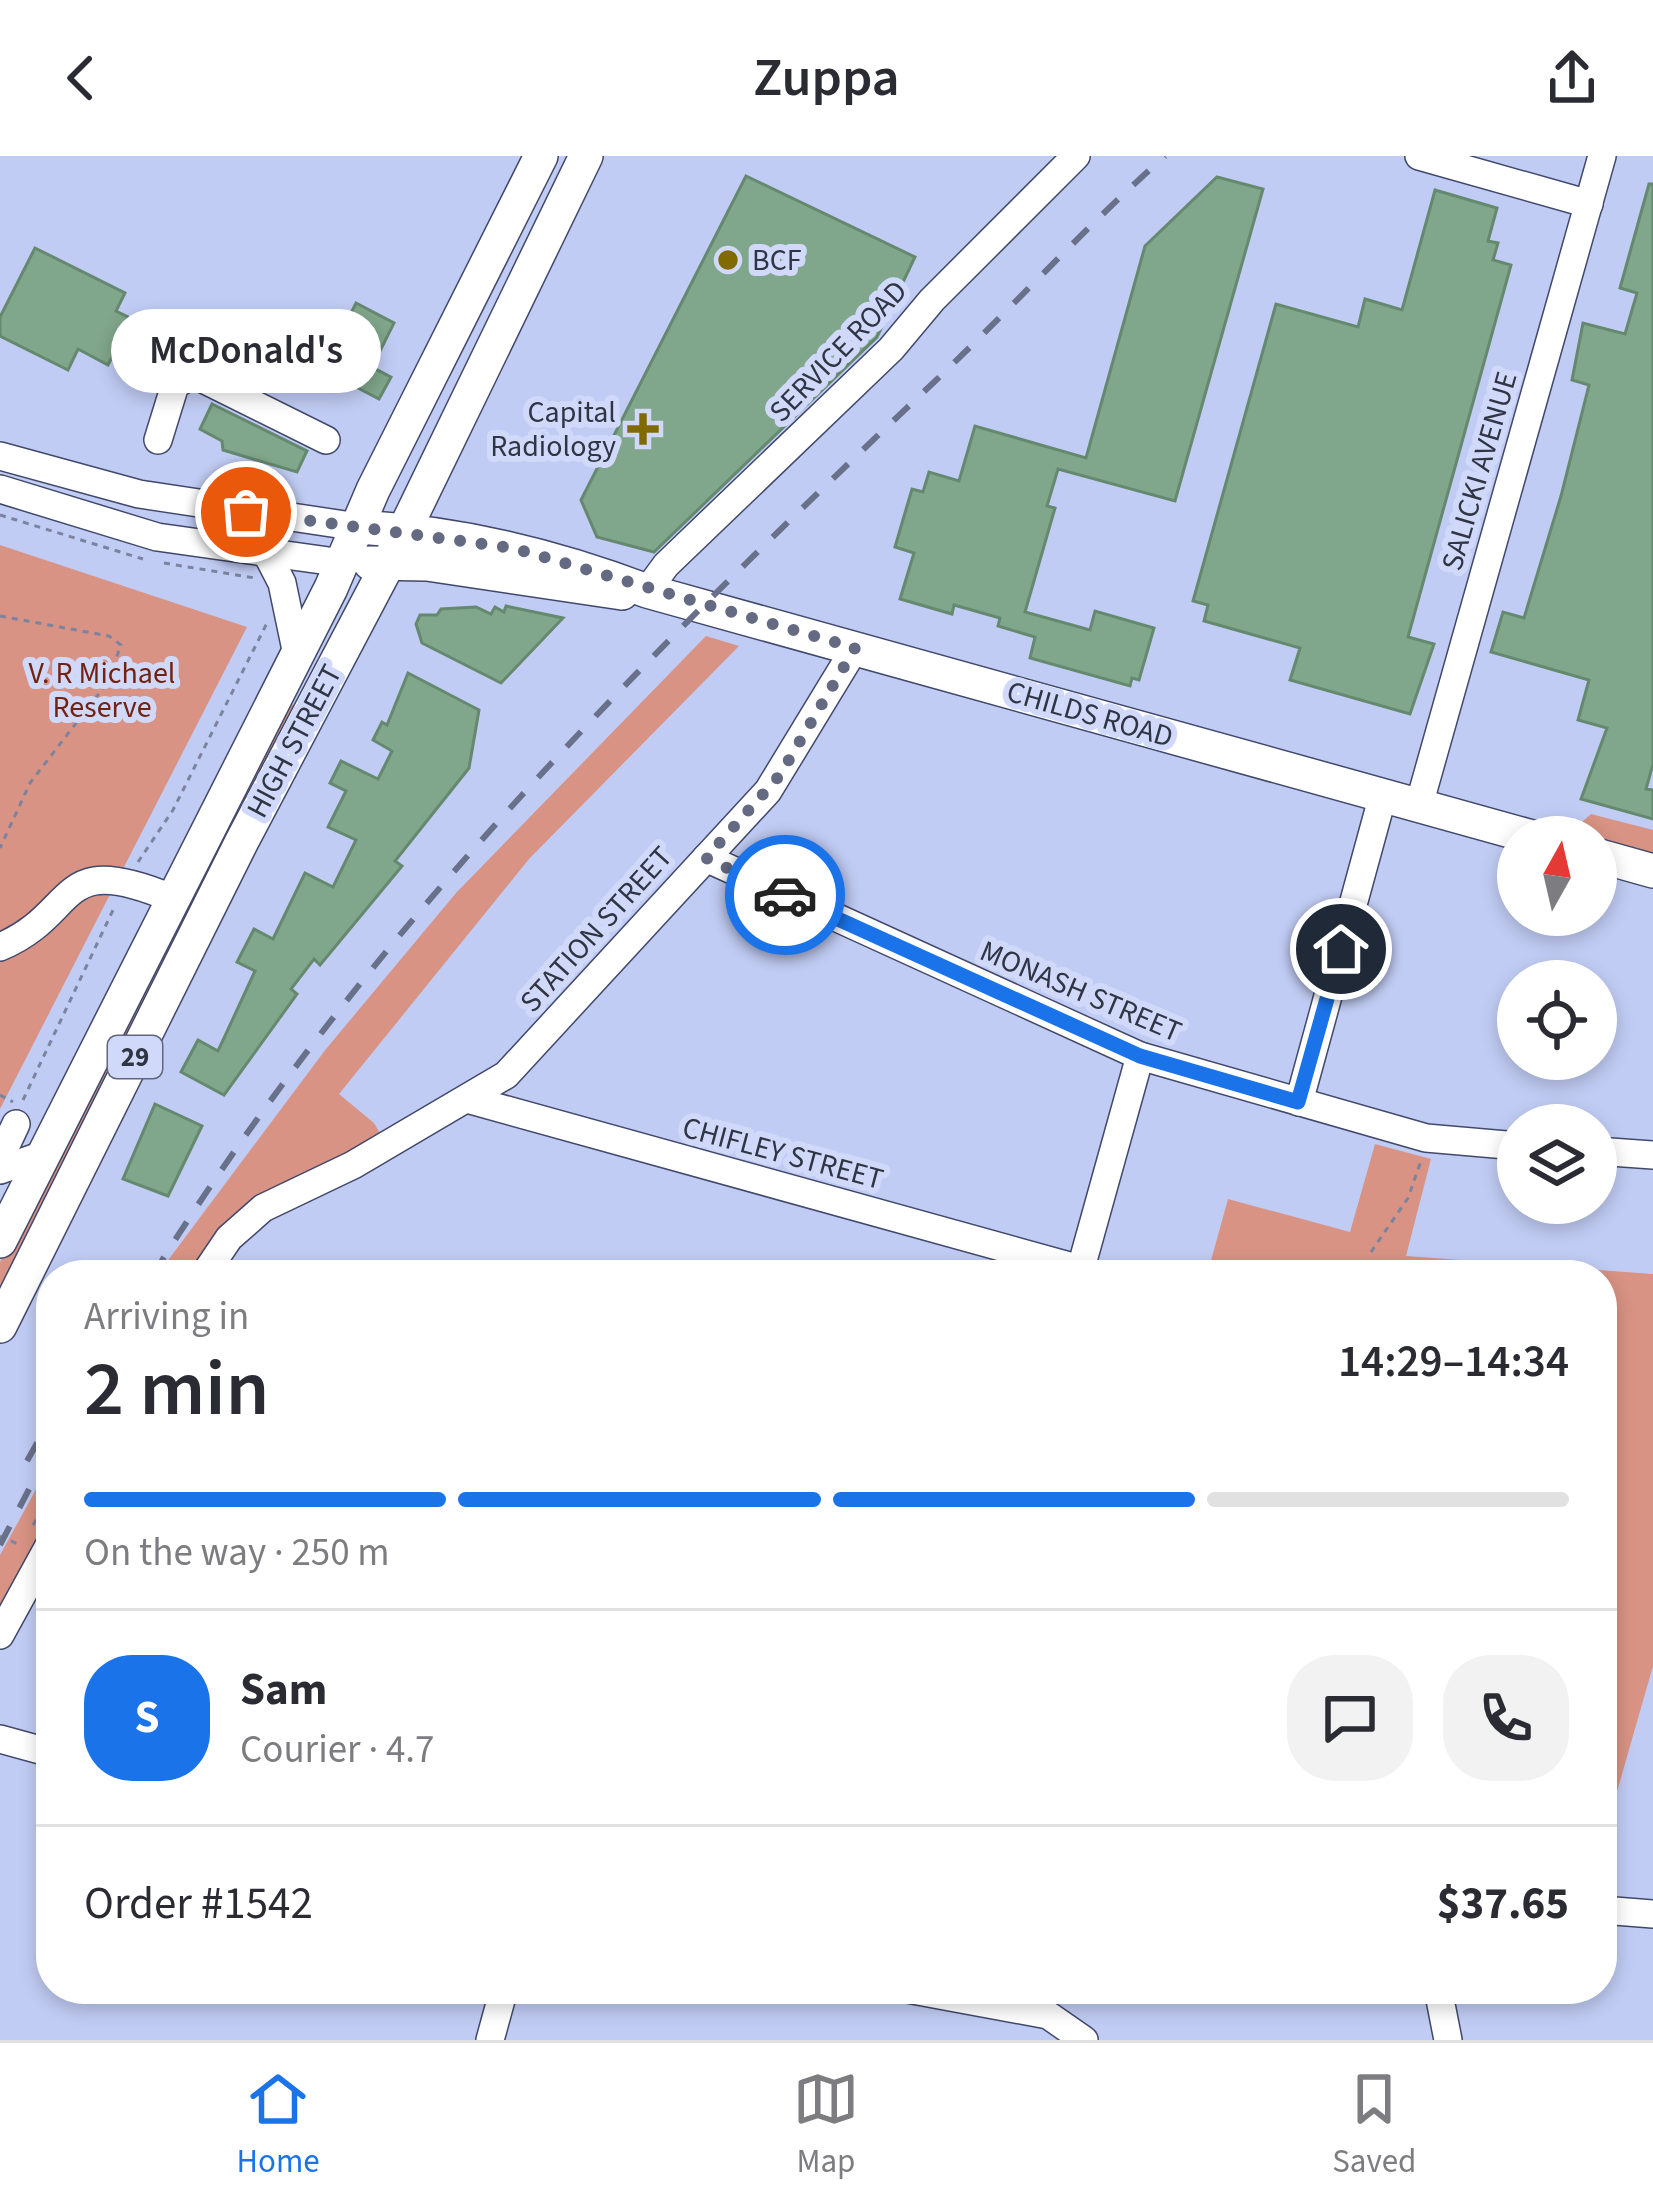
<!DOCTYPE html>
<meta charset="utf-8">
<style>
:root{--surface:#fff;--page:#f2f2f3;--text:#2b2b33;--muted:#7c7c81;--line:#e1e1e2;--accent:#1a73e8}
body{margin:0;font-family:"Source Sans 3",sans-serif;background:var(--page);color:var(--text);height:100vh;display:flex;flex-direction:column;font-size:45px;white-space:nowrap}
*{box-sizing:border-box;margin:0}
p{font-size:39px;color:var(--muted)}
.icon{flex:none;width:66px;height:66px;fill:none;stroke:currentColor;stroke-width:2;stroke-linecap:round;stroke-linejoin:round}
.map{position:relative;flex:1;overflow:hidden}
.panel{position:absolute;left:36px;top:1104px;width:1581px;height:744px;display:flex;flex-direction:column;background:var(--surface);border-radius:48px;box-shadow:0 6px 18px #0003}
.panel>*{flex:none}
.needle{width:78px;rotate:8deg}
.buttons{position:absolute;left:1497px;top:660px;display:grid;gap:24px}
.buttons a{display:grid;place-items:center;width:120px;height:120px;border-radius:50%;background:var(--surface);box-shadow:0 6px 18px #0003;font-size:60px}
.pin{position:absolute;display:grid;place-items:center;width:102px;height:102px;color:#fff;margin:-51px;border:6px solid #fff;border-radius:50%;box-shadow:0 3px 12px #0007}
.courier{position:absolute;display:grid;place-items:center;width:120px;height:120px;margin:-60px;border:9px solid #1a73e8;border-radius:50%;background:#fff;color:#222;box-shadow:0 3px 15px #0007}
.bubble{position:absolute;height:84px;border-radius:42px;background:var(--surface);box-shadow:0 6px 18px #0003;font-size:39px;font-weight:600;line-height:84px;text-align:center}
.headline em{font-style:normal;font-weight:600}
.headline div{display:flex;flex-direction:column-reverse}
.headline{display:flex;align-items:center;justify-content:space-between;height:204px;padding:0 48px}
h1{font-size:78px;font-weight:600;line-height:90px}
.bar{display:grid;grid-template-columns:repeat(4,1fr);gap:18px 12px;align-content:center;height:144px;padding:0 48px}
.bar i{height:15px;border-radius:9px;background:var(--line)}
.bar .current{background:var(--accent)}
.bar p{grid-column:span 4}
.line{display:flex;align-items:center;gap:30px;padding:0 48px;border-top:3px solid var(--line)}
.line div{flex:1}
.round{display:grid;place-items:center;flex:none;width:126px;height:126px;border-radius:48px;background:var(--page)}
header{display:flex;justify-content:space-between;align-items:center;height:156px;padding:0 48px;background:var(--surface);font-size:54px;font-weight:600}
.menu{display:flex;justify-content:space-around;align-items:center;height:168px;border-top:3px solid var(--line);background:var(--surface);font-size:33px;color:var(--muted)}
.menu a{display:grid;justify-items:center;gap:6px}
.menu .current{color:var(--accent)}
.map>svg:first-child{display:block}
</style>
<header><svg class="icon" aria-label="back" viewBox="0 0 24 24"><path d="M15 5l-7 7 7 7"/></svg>Zuppa<svg class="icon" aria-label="share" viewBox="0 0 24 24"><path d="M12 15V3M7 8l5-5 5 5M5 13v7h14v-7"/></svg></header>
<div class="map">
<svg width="1653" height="1884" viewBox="0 0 1653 1884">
<rect width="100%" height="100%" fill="#c1ccf4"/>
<g fill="#d89384">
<polygon points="0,389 247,471 0,953"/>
<polygon points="706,480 739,490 529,703 339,938 374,967 381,979 273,1039 199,1119 157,1119 326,893 456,737"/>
<polygon points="291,548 299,552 0,1148 0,1106 180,748"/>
<polygon points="1591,658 1653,674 1653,699 1570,677"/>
<polygon points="1375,988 1431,1003 1406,1100 1653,1118 1653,1510 1602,1688 1602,1119 1207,1119 1228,1043 1350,1076"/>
<polygon points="51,1306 51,1369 0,1457 0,1399"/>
</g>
<g fill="#80a68b" stroke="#64896f" stroke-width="3">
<polygon points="746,20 915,101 877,181 654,396 597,381 581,344"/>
<polygon points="1217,21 1263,33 1175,345 1058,313 1047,350 1055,352 1025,456 1090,474 1095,455 1154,472 1139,524 1132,522 1130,530 1030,502 1035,481 998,470 1000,462 954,449 952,458 900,443 914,397 895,391 912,333 923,336 929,316 959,325 975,270 1086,302 1145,90"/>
<polygon points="1649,28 1653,28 1653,608 1646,633 1653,634 1653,663 1581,643 1607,572 1578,564 1589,524 1491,496 1503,456 1524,462 1561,340 1589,229 1572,224 1583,167 1625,178 1637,137 1620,132"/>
<polygon points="1435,34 1497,52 1488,85 1498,87 1493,104 1511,109 1408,481 1434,488 1410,558 1290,524 1300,492 1204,465 1208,449 1193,445 1276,148 1358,171 1365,143 1402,154"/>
<polygon points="35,92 125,137 116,155 132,163 108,209 78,193 68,214 0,180 0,161"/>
<polygon points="356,147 394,167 372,211 391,221 379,243 307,205 317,184 333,193"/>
<polygon points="212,248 307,295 297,316 223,294 222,285 200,273"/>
<polygon points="506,450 563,462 501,527 422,487 416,468 420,459 437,459 441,453 476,451 491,458 495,451 504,456"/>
<polygon points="408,517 479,554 469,612 395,705 402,710 320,809 314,803 291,833 297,838 224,939 181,916 198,884 218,895 255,815 237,806 254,773 273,783 305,717 333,731 356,684 328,671 346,635 330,627 341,605 378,623 392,595 373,584 382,566 387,569"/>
<polygon points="155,948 202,970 168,1040 123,1023"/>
</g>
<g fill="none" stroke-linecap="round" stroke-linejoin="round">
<g stroke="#41496a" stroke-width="30">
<g id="minor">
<polyline points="1419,0 1589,48"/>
<polyline points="158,284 175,229 193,218 326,284"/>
<polyline points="0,300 139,338 358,371"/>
<polyline points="0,333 157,381 343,407"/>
<polyline points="267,398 282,427 296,494"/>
<polyline points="647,435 666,409 891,193 932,144 1076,0"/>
<polyline points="1419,649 1602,0"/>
<polyline points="706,702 1140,900 1426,982 1518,990"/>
<path d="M 0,791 C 81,757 54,693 171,742"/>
<polyline points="467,943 1080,1113"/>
<polyline points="1299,946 1383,639"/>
<polyline points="1596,995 1653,999"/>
<polyline points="0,1002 16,968"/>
<polyline points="0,1014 43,999"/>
<polyline points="204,1119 229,1082 263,1052 353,1009 506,919 768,635 855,492"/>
<polyline points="1079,1119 1140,900"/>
<polyline points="0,1479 51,1386"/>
<polyline points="0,1583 51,1597"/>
<polyline points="1602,1754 1653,1758"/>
<polyline points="907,1833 1048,1859 1084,1884"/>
<polyline points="1438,1833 1448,1884"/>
<polyline points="490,1884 504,1833"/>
</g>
</g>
<g stroke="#41496a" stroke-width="36">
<g id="major">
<path d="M 358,371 C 460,377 552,399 647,435 L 1532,681"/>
<polyline points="370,407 427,408 622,437"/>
<polyline points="1596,699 1653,715"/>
<polyline points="0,1085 331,432 373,334 541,0"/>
<polyline points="0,1170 241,687 389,406 586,0"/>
</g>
</g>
<g stroke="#7b839f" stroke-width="3" stroke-dasharray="6 6" stroke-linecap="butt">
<polyline points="0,359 143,403"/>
<polyline points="164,407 255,422"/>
<polyline points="0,460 109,480 121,489 107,527 30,627 0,692"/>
<polyline points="138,706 173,654 267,467"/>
<polyline points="0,939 13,946"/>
<polyline points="23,944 114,752"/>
<polyline points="1371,1096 1408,1042 1422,1002"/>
<polyline points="33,1369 44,1351 51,1350"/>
<polyline points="0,1380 20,1389"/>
</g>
<use href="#minor" stroke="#fff" stroke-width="27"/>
<use href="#major" stroke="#fff" stroke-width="33"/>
<g stroke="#697089" stroke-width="6" stroke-dasharray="21 21" stroke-linecap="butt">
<path d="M 153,1119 C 362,781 645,500 932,228 C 1011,153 1084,72 1165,0"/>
<polyline points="27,1305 51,1262"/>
<polyline points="0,1389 51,1291"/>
</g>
</g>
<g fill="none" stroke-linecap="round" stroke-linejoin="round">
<polyline stroke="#636a82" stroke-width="12" stroke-dasharray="0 21.6" points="246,356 513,392 855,492 780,619 706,702 785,739"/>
<polyline stroke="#1a73e8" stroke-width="15" points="785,739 1140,900 1298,946 1341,793"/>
</g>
<g fill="#826a03" stroke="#d0d9fa" stroke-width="4.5">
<circle cx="728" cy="104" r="12"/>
<path d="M637 255h12v12h12v12h-12v12h-12v-12h-12v-12h12z"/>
</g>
<g text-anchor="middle" stroke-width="12" stroke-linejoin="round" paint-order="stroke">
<rect fill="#d0d9fa" stroke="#60667b" stroke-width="3" x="108" y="880" width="54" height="42" rx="9"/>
<g font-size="27" font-weight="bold" fill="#303544">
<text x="135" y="910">29</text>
</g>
<g font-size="30" fill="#303544" stroke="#d0d9fa" text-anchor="start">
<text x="752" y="114">BCF</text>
<text x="616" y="266" text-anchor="end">Capital<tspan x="616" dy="34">Radiology</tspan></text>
</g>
<g font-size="30" fill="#303544" stroke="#d0d9fa">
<text transform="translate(838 195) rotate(-46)" y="10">SERVICE ROAD</text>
<text transform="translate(1479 315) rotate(-74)" y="10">SALICKI AVENUE</text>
<text transform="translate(1090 558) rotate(16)" y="10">CHILDS ROAD</text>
<text transform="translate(294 585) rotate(-62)" y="10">HIGH STREET</text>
<text transform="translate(596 773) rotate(-48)" y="10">STATION STREET</text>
<text transform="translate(1081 835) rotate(23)" y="10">MONASH STREET</text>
<text transform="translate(783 997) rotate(15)" y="10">CHIFLEY STREET</text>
</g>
<g font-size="30" fill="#722211" stroke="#d0d9fa">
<text x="102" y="527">V. R Michael<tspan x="102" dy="34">Reserve</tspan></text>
</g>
</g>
</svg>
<div class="buttons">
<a><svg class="needle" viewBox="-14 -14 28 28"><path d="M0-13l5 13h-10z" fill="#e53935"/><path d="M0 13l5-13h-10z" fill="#7c7c81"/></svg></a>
<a><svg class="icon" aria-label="locate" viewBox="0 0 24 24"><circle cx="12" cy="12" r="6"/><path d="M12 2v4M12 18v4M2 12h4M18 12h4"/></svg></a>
<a><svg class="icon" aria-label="layers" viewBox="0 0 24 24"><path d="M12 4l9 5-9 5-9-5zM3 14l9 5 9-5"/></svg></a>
</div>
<div class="pin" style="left:246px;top:356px;background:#ea580c"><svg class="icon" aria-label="bag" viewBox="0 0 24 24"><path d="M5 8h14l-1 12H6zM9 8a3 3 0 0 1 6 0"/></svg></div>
<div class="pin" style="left:1341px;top:793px;background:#1f2937"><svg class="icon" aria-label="home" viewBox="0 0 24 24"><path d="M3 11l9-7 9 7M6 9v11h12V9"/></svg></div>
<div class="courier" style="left:785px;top:739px"><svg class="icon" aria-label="car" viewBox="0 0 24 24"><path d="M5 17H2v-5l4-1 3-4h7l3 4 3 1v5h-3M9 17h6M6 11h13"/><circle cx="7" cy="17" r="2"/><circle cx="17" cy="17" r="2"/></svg></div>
<div class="bubble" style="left:111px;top:153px;width:270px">McDonald's</div>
<section class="panel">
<div class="headline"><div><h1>2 min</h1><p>Arriving in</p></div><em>14:29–14:34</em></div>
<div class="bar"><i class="current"></i><i class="current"></i><i class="current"></i><i></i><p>On the way · 250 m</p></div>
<div class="line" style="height:216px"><b class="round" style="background:var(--accent);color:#fff">S</b><div><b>Sam</b><p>Courier · 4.7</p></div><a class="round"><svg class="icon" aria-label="chat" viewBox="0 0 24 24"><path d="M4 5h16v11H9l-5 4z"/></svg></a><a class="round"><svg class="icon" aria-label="phone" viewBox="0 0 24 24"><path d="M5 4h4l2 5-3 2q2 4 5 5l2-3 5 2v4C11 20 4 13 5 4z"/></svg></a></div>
<div class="line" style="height:156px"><div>Order #1542</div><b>$37.65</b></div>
</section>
</div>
<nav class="menu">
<a class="current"><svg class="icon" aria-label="home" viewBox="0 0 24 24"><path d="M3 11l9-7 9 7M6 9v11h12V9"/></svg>Home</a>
<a><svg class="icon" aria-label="map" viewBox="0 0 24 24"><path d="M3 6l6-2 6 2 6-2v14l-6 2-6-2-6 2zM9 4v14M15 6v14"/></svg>Map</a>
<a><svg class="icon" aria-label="saved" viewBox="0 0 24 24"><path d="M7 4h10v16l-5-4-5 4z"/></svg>Saved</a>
</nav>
